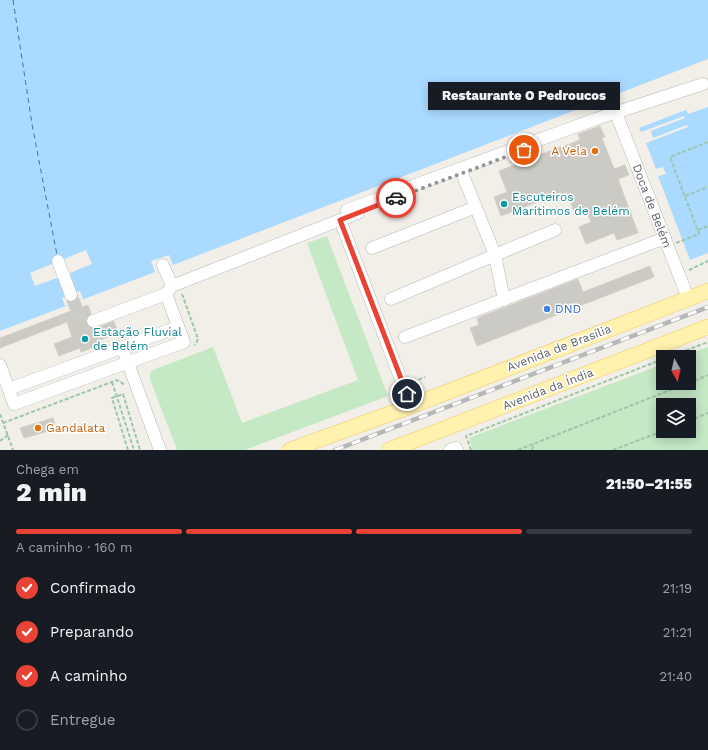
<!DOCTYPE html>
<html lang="pt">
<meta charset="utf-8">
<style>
:root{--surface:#171b24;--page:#20242c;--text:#f1f3f6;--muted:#9ea1a6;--line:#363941;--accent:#ea4335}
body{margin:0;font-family:"Work Sans",sans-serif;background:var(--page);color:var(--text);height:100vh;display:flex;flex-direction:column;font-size:15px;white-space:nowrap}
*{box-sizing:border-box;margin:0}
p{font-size:13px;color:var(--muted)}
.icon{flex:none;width:22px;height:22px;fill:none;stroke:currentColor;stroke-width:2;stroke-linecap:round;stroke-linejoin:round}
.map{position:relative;height:450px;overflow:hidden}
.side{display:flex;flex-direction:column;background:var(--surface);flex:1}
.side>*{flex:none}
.needle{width:26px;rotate:172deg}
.buttons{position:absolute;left:656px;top:350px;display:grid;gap:8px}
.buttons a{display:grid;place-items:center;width:40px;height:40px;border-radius:0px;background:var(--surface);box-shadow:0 2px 10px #0003;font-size:20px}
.pin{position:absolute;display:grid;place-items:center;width:34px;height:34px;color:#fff;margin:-17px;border:2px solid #fff;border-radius:50%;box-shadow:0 1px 4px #0007}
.courier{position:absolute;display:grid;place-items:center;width:40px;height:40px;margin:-20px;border:3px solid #ea4335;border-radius:50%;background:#fff;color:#222;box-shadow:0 1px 5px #0007}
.bubble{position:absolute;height:28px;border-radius:0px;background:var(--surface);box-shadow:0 2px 10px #0003;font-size:13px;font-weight:800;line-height:28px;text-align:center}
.headline em{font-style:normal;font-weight:800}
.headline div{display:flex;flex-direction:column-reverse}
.headline{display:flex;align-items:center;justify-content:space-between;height:68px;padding:0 16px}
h1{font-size:26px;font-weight:800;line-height:30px}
.bar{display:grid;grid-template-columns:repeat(4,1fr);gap:6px 4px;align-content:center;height:48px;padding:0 16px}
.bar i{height:5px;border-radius:3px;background:var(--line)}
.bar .on{background:var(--accent)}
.bar p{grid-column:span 4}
ol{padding:0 16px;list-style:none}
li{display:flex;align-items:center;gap:12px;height:44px}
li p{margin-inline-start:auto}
li .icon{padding:4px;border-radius:50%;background:var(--accent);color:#fff;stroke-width:4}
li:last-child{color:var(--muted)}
li i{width:22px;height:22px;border:2px solid var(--line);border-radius:50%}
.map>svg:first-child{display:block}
</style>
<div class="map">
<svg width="708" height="450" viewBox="0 0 708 450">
<rect width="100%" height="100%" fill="#f1efe8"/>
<g fill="#c5e8c5" fill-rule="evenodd">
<polygon points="327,236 388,396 245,450 177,450 150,379 150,374 153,370 213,347 242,423 358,380 307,243"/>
<path d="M 708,347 L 708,450 L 473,450 L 469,438 L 663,364 L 663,383 L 689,383 L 689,357 L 681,357 ZM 663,405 L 689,405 L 689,431 L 663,431 Z"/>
</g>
<g fill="#aadaff">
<polygon points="0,0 708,0 708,59 173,265 169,255 151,261 155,272 0,331"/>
<polygon points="708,107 708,253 690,260 658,176 666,174 663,167 656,169 646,143 688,127 687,125 653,138 651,131 685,118 684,116 641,132 639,128 686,110 688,114"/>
</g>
<polygon fill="#f1efe8" points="86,250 92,264 70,273 76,292 80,291 83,299 65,306 62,298 66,296 60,277 35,286 30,273"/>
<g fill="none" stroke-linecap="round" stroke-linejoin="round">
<polyline stroke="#4174aa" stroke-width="1" stroke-dasharray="5 4" stroke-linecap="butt" points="13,0 32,124 57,255"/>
</g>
<g fill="#cccac5" stroke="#d6d1c6">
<polygon points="600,126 605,137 602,138 614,169 625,165 629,175 618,179 638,233 617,240 614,233 586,244 579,227 591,222 585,208 574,212 567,192 549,199 548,198 501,216 494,197 507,192 499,171 562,146 562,147 580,140 578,134"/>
<polygon points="650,266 654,277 477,346 470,328 479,325 477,318 578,279 583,292"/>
<polygon points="78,297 82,307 88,305 91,314 86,319 88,326 91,328 96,328 114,321 118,333 98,341 100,344 92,348 81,352 80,348 59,356 54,344 72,337 67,322 0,348 0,338 71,311 67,301 73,302"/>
<polygon points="53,418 56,429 24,438 20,428"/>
</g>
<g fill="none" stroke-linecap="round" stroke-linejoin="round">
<polyline stroke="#ccccc8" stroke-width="12" stroke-dasharray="12 6" stroke-linecap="butt" points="71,295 83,324 93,321"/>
<g stroke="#b5b8bc" stroke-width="13">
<g id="minor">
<polyline points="616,113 688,298"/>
<polyline points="462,173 495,255 555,230"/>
<polyline points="347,210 596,119 703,84"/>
<polyline points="340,220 411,406"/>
<polyline points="372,248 476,207"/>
<polyline points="58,261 71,295"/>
<polyline points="172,286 358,213"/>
<polyline points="391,299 495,255 504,300"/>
<polyline points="93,321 166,294"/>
<polyline points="405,337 665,238"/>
<polyline points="125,355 160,450"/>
<polyline points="0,365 14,404 184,342 166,294 172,286 163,265"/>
<polyline points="9,389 178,327"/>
<polyline points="450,450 456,448 457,450"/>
</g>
</g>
<g stroke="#f2c960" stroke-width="16">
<g id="major">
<polyline points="290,450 411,406 708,291"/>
<polyline points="389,450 708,327"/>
</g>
</g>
<g stroke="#9cc7a9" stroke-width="2" stroke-dasharray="4 2" stroke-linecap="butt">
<polyline points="685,196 708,187"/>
<polyline points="698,230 708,226"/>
<polyline points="676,243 699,234 670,157 708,142"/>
<polyline points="689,270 708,261"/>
<polyline points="182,294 198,339 196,344 194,345"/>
<polyline points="669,357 708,342"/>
<polyline points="112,382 134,450"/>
<polyline points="413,382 425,377"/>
<polyline points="689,383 708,375"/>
<polyline points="0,414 13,450"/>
<polyline points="689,421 708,413"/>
<polyline points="3,423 117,380 125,385"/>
<polyline points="0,441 8,435"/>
<polyline points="471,450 466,436 663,359"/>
<polyline points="518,450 688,383"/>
<polyline points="532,450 534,444"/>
<polyline points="613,450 663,431"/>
</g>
<use href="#minor" stroke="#fff" stroke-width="12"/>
<use href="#major" stroke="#fff2af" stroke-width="15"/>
<g stroke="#b6b7b8" stroke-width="4.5">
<polyline id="rail" points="335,450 708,307"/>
</g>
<use href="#rail" stroke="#fff" stroke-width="3" stroke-dasharray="9" stroke-linecap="butt"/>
<polyline stroke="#9cc7a9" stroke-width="2" stroke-dasharray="4 2" stroke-linecap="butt" points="128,450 112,398 123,394 140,450"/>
</g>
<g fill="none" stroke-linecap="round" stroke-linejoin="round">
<polyline stroke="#929495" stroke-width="4" stroke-dasharray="0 7.2" points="396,198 524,150"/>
<polyline stroke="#ea4335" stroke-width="5" points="396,198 340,220 407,394"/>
</g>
<g fill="#e8710a" stroke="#fff" stroke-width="1.5">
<circle cx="595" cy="151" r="4"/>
<circle cx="38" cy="428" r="4"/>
</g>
<g fill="#0f9aa8" stroke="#fff" stroke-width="1.5">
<circle cx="504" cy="204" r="4"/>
<circle cx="85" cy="339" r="4"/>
</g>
<circle fill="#3f7fe0" stroke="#fff" stroke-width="1.5" cx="547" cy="309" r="4"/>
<g text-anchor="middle" stroke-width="3" stroke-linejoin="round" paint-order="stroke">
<g font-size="12" fill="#c56008" stroke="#fff" text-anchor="end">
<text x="587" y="155">A Vela</text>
<text x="46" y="432" text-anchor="start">Gandalata</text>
</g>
<g font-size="12" fill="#0d838f" stroke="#fff" text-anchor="start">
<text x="512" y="201">Escuteiros<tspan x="512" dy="14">Marítimos de Belém</tspan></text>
<text x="93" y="336">Estação Fluvial<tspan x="93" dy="14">de Belém</tspan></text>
</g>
<g font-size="12" fill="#5f6368" stroke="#fff">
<text transform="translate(652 206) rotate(69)" y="4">Doca de Belém</text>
<text transform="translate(559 348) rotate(-21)" y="4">Avenida de Brasília</text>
<text transform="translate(548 389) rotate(-21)" y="4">Avenida da Índia</text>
</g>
<g font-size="12" fill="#366cbe" stroke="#fff" text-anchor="start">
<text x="555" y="313">DND</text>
</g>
</g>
</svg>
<div class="buttons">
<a><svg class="needle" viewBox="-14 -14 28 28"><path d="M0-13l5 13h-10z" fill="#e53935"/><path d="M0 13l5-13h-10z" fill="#9ea1a6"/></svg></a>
<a><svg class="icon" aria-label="layers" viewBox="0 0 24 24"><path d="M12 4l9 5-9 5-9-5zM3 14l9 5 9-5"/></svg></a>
</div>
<div class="pin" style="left:524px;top:150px;background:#ea580c"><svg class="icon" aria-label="bag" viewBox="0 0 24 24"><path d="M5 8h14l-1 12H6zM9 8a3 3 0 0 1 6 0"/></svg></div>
<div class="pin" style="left:407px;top:394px;background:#1f2937"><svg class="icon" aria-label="home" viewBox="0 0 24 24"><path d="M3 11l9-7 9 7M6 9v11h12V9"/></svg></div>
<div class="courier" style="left:396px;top:198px"><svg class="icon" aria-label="car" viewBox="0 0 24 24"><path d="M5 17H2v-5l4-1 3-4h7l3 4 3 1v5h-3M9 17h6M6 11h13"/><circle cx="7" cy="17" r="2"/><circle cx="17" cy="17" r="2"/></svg></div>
<div class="bubble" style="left:428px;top:82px;width:192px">Restaurante O Pedroucos</div>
</div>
<section class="side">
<div class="headline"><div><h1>2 min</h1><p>Chega em</p></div><em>21:50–21:55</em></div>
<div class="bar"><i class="on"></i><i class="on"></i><i class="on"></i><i></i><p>A caminho · 160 m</p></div>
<ol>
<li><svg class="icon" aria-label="check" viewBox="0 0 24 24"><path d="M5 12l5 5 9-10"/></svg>Confirmado<p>21:19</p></li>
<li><svg class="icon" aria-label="check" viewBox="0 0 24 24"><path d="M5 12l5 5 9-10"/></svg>Preparando<p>21:21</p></li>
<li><svg class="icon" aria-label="check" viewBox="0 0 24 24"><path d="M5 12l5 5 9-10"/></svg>A caminho<p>21:40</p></li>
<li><i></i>Entregue</li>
</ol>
</section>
